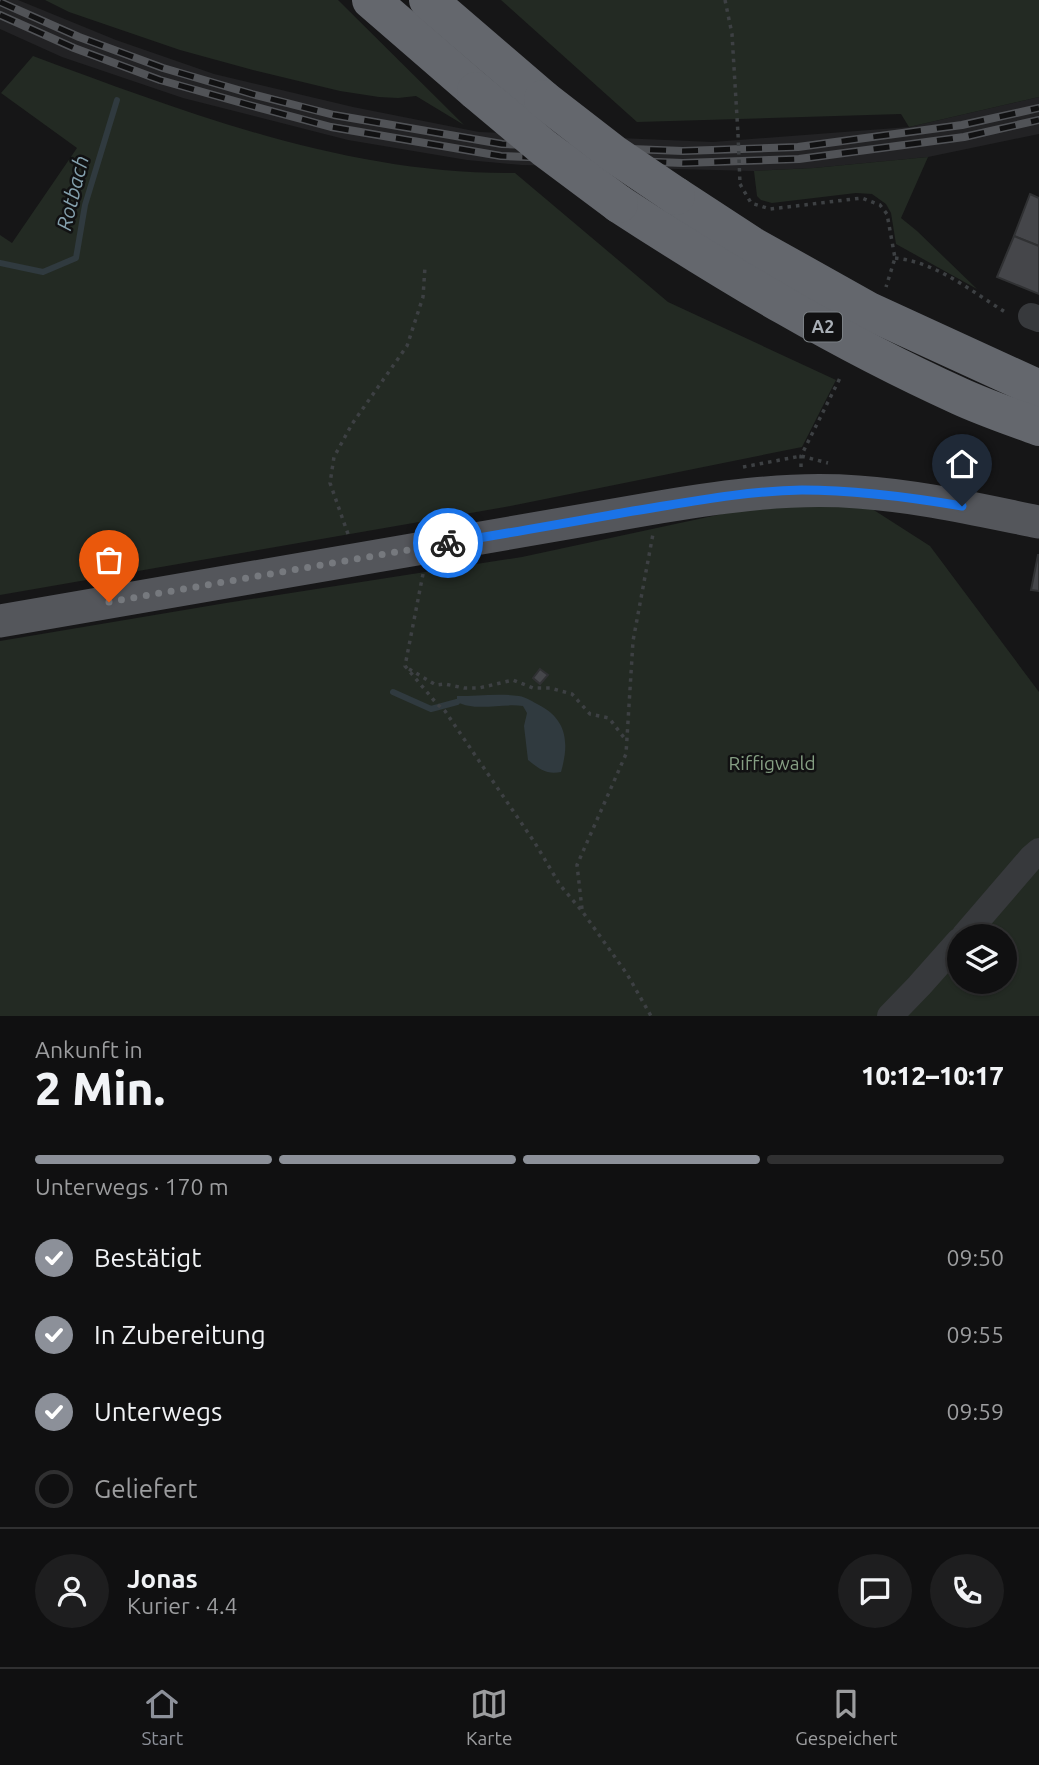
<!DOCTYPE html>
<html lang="de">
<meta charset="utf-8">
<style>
:root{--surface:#101011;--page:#1e1e1f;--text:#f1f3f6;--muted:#9c9d9f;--line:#303031;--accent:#8c9099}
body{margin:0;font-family:Ubuntu,sans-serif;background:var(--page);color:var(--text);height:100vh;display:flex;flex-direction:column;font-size:26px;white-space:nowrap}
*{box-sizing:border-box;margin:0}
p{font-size:23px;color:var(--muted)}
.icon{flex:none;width:38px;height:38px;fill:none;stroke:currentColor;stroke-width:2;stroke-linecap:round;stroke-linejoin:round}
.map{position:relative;height:1016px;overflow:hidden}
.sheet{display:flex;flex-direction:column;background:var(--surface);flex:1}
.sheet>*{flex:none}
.fabs{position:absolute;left:947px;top:924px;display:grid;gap:14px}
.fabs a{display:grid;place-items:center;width:70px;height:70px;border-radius:50%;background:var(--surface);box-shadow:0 2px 5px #0004,0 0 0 2px var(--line);font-size:35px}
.pin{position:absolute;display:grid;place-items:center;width:60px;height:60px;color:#fff;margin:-72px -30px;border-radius:50% 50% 50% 0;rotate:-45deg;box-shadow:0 0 7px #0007}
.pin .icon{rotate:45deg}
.courier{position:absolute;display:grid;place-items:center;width:70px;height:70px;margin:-35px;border:5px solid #1a73e8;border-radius:50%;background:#fff;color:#222;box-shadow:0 2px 9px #0007}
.headline em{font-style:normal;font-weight:800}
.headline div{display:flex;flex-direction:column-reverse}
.headline{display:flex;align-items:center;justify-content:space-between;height:119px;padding:0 35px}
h1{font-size:46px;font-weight:800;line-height:52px}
.bar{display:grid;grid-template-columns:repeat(4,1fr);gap:10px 7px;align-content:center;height:84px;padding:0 35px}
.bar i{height:9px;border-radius:5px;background:var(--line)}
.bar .on{background:var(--accent)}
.bar p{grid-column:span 4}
.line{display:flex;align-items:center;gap:18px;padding:0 35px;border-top:2px solid var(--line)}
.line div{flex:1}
.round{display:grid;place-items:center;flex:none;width:74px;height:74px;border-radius:37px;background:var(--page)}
ol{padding:0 35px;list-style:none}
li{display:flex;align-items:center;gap:21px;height:77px}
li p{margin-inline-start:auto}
li .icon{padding:7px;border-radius:50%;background:var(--accent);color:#fff;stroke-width:4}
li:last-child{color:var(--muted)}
li i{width:38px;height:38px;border:4px solid var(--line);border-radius:50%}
.tabs{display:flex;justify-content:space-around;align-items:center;height:98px;border-top:2px solid var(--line);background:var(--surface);font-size:19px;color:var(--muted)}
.tabs a{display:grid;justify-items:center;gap:4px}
.tabs .on{color:var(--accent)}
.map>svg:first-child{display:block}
</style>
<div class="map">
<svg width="1039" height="1016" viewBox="0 0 1039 1016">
<rect width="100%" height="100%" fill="#161617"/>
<polygon fill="#222224" points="0,0 18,0 116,40 214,74 353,107 479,132 713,142 909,127 1039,97 1039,134 928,157 814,168 754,171 522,165 467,160 348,140 183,98 62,57 0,29"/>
<g fill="#232a23">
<polygon points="45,0 338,0 464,125 416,96 398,98 379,97 340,91 253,70 180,50 69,12"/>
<polygon points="501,0 1039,0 1039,97 909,127 901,114 637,122"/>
<path d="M 33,56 C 187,113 348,175 515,173 L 668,302 L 836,380 L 802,447 L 505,507 L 0,595 L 0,235 L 12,243 L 77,148 L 1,93 Z"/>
<polygon points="928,157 901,218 917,231 977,289 896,244 891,213 886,204 872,194 856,193 772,203 761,200 757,196 754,171 814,168"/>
<polygon points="773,503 866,505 930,546 1039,692 1039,848 884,1016 0,1016 0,641 226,603 522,557"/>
<polygon points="1039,863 1039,1016 898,1016 959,949 959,982 1004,982 1004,936 969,936"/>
</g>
<path fill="#303a3f" d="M 457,696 C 477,696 499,693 519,696 C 526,697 533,702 539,705 C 568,720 569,744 561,772 C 547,775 539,769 528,760 L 524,726 L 527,713 L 523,706 C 502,703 476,712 457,702 Z"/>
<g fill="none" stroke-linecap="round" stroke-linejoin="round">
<g stroke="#303a3f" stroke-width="6">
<polyline points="0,263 43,272 76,258 85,205 117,100"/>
<polyline points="393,692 431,709 457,702"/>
</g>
</g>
<g fill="#45464a" stroke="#303133" stroke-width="2">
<polygon points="1030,194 1039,198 1039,246 1014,236"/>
<polygon points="1014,236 1039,246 1039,294 997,277"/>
<polygon points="1038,555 1039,555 1039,591 1031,590"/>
<polygon points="540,669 548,675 540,684 533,678"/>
</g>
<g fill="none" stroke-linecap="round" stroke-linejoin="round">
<g stroke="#3d4043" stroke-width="3.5" stroke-dasharray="3.5 5" stroke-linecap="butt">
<polyline points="725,0 732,34 738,134"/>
<polyline points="740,184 751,203 770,209 862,198 880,205 887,214 895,258 886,287"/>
<path d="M 895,258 C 936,262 971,291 1005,312 L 1008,313"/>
<polyline points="743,467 801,456 828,463"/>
<polyline points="801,467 801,456 841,376"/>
<polyline points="348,534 330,483 334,457 352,424 407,346 423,297 425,267"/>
<polyline points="423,574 405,666 437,704 445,711 535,843 560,885 582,911 627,974 651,1016"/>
<polyline points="409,669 436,685 445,684 464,688 479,688 513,680 533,688 550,688 572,694 590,714 609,718 625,739"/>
<polyline points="582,909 577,865 626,754 633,641 653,534"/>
</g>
<g stroke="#37393c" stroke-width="26">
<polyline points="1031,316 1039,319"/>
<polyline points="964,936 1032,857 1039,851"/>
<polyline points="890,1016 919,986 959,941"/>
</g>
<path stroke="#54565b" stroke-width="33" d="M 0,621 L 660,507 C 726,496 791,487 858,492 C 919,496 979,510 1039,522"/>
<g stroke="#64676d" stroke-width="38">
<polyline points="371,0 476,91"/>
<polyline points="428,0 543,99"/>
<polyline points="676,196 751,245 869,311 1039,389"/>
<path d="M 619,204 C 728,275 840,342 959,396 C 985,408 1012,417 1039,427"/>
</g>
<g stroke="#515357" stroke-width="8">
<g id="rail">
<polyline points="0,2 79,37 163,68 252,94 334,115 502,144 683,151 798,147 962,125 1039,108"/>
<polyline points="0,15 74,48 160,80 249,105 331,127 501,156 683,163 799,159 964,137 1039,120"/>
</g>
</g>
<use href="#rail" stroke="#111112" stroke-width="5" stroke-dasharray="16" stroke-linecap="butt"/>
<polyline stroke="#3d4043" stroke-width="3.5" stroke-dasharray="3.5 5" stroke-linecap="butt" points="738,134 740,184"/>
<g stroke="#64676d" stroke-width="38">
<polyline points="476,91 544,148 619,204"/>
<polyline points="543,99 614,154 676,196"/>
</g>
</g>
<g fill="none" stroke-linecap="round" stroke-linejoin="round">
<polyline stroke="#76797e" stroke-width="7" stroke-dasharray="0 12.6" points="109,602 448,543"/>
<path stroke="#1a73e8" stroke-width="9" d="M 448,543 C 510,533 571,522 633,511 C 689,502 745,491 802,490 C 856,490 909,497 962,506"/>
</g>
<g text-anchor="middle" stroke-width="5" stroke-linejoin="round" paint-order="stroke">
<rect fill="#111112" stroke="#7b8085" stroke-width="2" x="804" y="312.5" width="38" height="29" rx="5"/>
<g font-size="18" font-weight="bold" fill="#a9afb6">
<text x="823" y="333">A2</text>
</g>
<g font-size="19" fill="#859f83" stroke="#111112">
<text x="772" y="770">Riffigwald</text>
</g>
<g font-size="21" font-style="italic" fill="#84a0ad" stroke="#111112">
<text transform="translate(73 193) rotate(-76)" y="7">Rotbach</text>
</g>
</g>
</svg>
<div class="fabs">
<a><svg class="icon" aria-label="layers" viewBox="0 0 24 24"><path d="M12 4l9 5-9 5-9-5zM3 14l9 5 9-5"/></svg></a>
</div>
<div class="pin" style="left:109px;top:602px;background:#ea580c"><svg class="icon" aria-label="bag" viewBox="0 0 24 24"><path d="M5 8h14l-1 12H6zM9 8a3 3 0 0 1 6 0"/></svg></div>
<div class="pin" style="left:962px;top:506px;background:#1f2937"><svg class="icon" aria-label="home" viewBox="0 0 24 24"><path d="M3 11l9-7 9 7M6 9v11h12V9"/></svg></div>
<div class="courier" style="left:448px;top:543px"><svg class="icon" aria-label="bike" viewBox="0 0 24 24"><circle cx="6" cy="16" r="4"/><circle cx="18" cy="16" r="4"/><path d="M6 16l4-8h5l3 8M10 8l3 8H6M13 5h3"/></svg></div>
</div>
<section class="sheet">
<div class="headline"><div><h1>2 Min.</h1><p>Ankunft in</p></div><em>10:12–10:17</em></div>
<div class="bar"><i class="on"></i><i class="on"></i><i class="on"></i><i></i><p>Unterwegs · 170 m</p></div>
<ol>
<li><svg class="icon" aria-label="check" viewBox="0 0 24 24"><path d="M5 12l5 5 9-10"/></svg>Bestätigt<p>09:50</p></li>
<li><svg class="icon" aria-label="check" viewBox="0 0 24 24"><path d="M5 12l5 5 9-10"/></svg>In Zubereitung<p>09:55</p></li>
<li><svg class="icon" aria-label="check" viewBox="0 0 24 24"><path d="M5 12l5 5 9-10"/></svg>Unterwegs<p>09:59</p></li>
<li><i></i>Geliefert</li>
</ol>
<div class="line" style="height:126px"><a class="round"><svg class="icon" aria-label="person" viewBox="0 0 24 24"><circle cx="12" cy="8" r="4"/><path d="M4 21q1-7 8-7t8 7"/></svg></a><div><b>Jonas</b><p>Kurier · 4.4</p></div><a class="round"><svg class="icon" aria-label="chat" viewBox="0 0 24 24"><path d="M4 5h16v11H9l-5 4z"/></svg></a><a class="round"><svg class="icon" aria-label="phone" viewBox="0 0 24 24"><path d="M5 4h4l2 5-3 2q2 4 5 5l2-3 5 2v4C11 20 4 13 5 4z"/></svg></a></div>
</section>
<nav class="tabs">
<a class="on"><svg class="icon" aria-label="home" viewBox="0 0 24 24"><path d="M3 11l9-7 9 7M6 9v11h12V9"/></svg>Start</a>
<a><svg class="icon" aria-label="map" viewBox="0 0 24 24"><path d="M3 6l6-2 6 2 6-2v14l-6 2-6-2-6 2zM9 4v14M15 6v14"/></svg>Karte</a>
<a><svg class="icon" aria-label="saved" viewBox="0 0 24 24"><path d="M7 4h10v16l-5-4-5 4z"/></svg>Gespeichert</a>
</nav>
